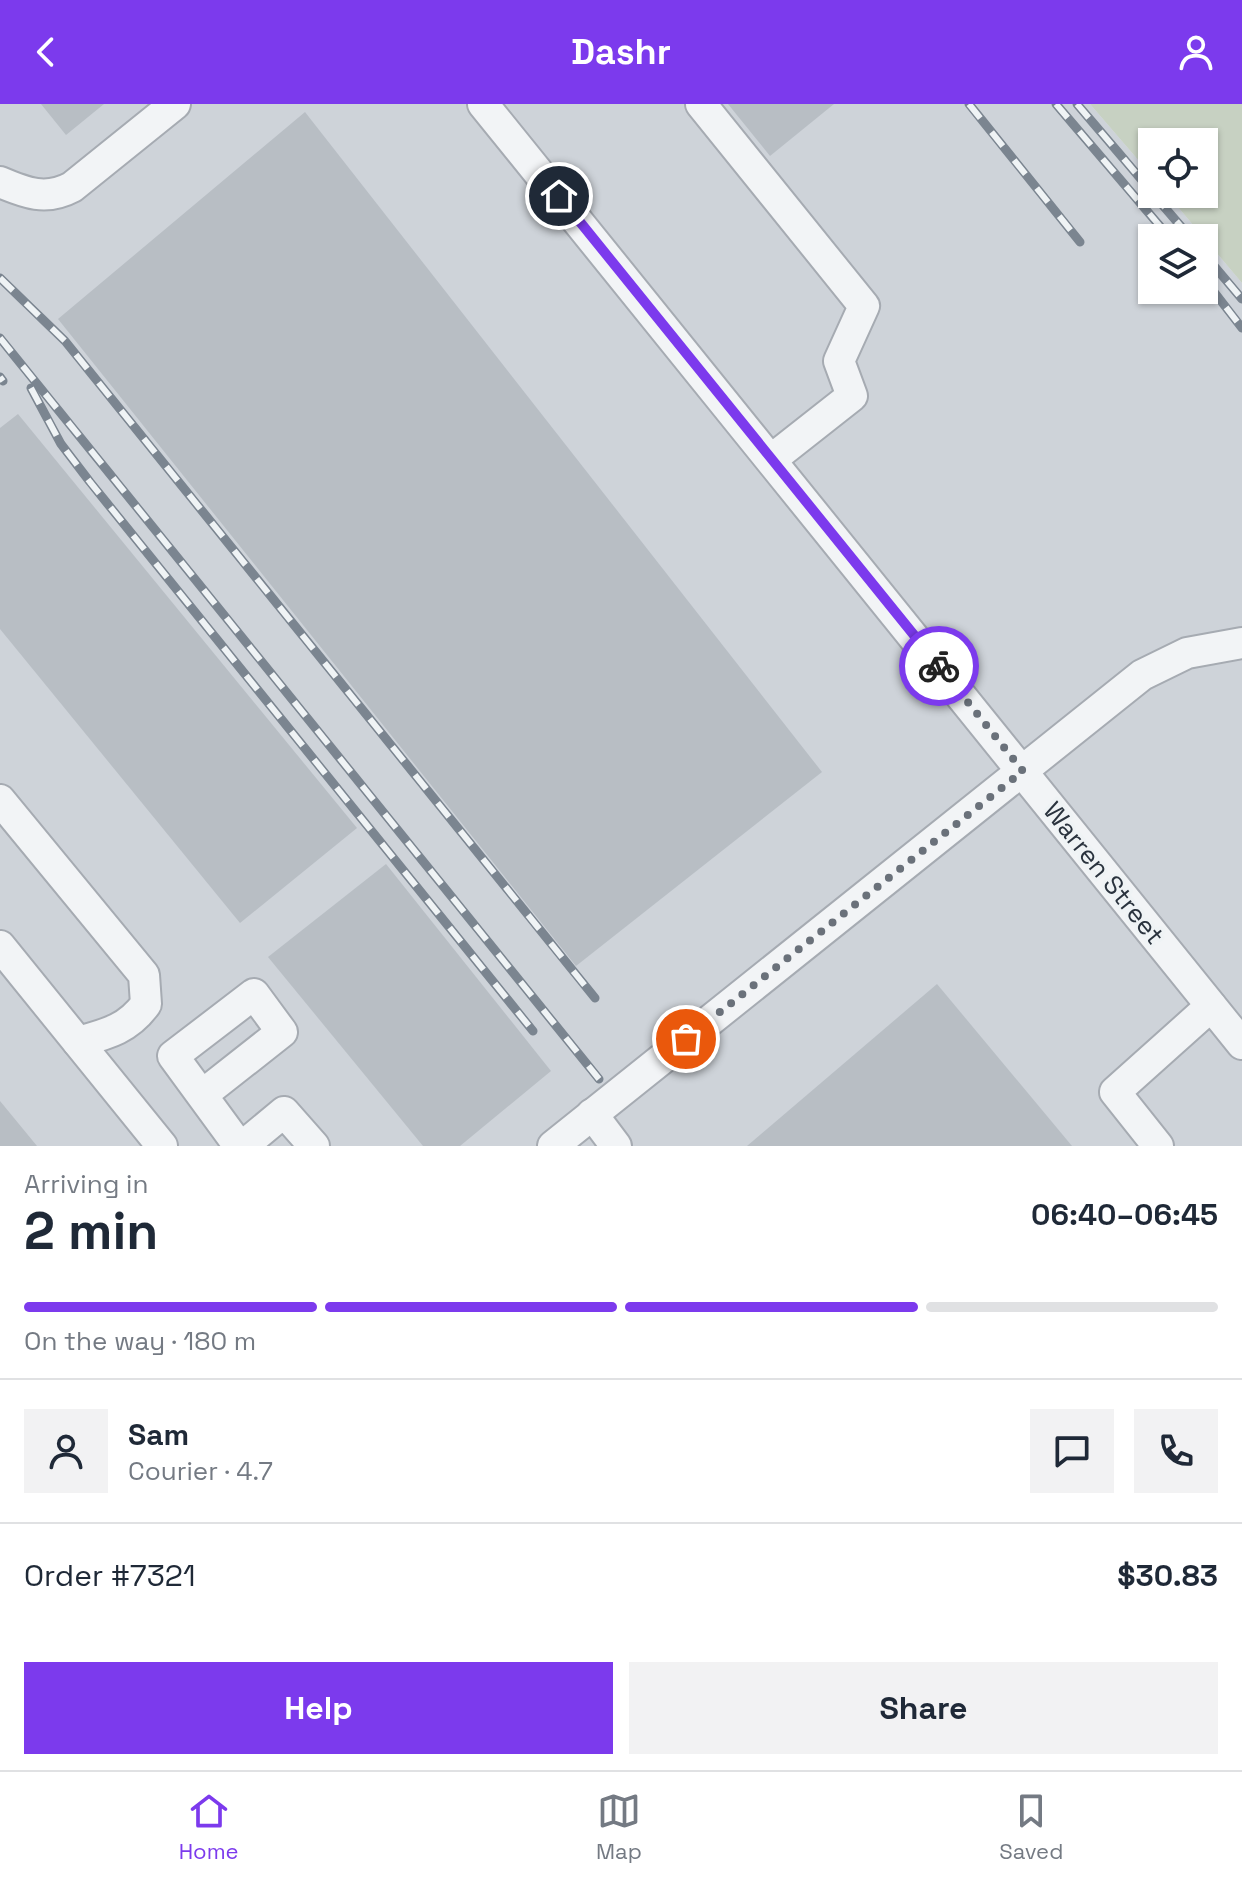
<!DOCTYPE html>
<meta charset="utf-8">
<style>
:root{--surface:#fff;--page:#f2f2f3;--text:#1f2937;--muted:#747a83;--line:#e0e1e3;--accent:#7c3aed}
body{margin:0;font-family:"Space Grotesk",sans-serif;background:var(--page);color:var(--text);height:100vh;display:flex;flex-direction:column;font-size:30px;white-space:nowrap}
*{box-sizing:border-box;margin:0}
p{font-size:26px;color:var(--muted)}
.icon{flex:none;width:44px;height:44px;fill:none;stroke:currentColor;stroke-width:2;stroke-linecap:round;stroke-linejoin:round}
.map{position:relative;height:1042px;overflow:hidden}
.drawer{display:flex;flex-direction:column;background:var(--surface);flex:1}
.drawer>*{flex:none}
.buttons{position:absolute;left:1138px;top:24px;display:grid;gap:16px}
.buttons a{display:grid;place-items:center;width:80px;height:80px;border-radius:0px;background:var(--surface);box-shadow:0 2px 6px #0004;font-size:40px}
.pin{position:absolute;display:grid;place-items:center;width:68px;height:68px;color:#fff;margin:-34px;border:4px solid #fff;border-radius:50%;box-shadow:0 2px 8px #0007}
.courier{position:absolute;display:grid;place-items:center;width:80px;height:80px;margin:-40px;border:6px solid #7c3aed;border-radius:50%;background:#fff;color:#222;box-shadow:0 2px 10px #0007}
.summary em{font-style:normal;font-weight:700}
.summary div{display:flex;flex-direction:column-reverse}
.summary{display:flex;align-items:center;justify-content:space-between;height:136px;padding:0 24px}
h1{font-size:52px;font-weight:700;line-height:60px}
.bar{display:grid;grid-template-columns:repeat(4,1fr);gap:12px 8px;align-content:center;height:96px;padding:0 24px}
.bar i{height:10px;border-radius:6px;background:var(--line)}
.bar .selected{background:var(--accent)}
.bar p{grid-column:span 4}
.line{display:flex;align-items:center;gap:20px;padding:0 24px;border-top:2px solid var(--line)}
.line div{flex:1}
.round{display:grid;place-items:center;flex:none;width:84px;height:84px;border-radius:0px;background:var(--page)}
.primary-button{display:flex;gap:16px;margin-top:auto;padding:16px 24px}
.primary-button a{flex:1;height:92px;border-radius:0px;background:var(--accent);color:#fff;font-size:32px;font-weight:700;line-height:92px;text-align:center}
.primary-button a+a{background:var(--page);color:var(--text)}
header{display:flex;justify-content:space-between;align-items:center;height:104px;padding:0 24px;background:var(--accent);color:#fff;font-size:36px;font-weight:700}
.tabs{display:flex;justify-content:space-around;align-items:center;height:112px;border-top:2px solid var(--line);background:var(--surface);font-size:22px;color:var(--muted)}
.tabs a{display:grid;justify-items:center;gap:4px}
.tabs .selected{color:var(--accent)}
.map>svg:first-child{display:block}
</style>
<header><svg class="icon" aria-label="back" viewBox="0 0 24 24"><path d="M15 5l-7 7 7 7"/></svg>Dashr<svg class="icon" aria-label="person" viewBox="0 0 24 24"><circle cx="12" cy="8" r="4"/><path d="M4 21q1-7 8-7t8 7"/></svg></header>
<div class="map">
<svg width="1242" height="1042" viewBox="0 0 1242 1042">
<rect width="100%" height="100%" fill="#e0e4e8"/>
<path fill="#ced3d9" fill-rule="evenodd" d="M 0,0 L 1090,0 L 1152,72 L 1152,90 L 1167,90 L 1242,179 L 1242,1042 L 0,1042 ZM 1152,134 L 1204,134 L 1204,186 L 1152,186 Z"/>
<polygon fill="#c7d1c2" points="1090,0 1242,0 1242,179 1167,90 1204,90 1204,38 1152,38 1152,72"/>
<g fill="#b8bec4">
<polygon points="41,0 104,0 66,31"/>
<polygon points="728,0 834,0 770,52"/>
<polygon points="305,8 822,668 576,862 58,215"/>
<polygon points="18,310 357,724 240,819 0,525 0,324"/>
<polygon points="386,760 551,967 460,1042 423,1042 268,853"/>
<polygon points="937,880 1072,1042 747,1042"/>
<polygon points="0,997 37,1042 0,1042"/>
</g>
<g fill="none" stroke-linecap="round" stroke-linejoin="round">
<g stroke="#a6abb2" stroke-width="34">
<g id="minor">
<polyline points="483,0 1242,940"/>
<polyline points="701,0 864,202 839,257 852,292 772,355"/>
<path d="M 0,78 C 26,89 46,97 72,83 L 175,0"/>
<path d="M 0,696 L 144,871 L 146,900 C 128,925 107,930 78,938"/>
<polyline points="0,842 162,1042"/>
<polyline points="202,991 282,928 254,890 173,952 239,1042"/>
<polyline points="592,1010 616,1042"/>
<polyline points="243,1042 284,1008 314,1042"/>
<polyline points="553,1042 1142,571 1187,549 1242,539"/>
<polyline points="1158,1042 1115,988 1211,902"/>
</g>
</g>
<use href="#minor" stroke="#f2f4f6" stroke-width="30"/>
<g stroke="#7b8590" stroke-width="9">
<g id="rail">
<polyline points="969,0 1080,138"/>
<polyline points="1056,0 1170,134"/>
<polyline points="1077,0 1152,88"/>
<polyline points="1153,90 1191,134"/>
<polyline points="1204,150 1242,195"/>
<polyline points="0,174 65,237 595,894"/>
<polyline points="1204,175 1242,224"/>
<polyline points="0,234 599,975"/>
<polyline points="0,273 3,277"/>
<polyline points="31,284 61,340 90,378 533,927"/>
</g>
</g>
<use href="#rail" stroke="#eff3f5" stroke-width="6" stroke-dasharray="18" stroke-linecap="butt"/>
</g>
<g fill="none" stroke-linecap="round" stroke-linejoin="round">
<polyline stroke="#6a717a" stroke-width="8" stroke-dasharray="0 14.4" points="686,935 1023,667 939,562"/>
<polyline stroke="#7c3aed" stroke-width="10" points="559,92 939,562"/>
</g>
<g text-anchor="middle" stroke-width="7" stroke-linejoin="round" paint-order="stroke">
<g font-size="26" fill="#2a333e" stroke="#eff3f5">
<text transform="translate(1104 769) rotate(51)" y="9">Warren Street</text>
</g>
</g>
</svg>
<div class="buttons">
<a><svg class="icon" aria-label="locate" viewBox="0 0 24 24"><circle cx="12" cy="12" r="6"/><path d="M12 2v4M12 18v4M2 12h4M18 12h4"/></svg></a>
<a><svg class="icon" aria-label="layers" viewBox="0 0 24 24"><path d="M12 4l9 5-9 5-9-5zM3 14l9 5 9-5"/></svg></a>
</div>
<div class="pin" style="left:686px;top:935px;background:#ea580c"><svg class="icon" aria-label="bag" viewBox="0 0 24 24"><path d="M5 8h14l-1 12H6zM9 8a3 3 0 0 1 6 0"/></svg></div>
<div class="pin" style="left:559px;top:92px;background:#1f2937"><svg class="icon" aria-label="home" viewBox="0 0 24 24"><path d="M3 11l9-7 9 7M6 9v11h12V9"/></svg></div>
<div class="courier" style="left:939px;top:562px"><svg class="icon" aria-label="bike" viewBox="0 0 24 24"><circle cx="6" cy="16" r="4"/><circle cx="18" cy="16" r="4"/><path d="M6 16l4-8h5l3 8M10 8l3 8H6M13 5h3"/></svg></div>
</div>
<section class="drawer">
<div class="summary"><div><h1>2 min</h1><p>Arriving in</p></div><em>06:40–06:45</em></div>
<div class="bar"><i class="selected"></i><i class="selected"></i><i class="selected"></i><i></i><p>On the way · 180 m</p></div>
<div class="line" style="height:144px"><a class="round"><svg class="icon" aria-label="person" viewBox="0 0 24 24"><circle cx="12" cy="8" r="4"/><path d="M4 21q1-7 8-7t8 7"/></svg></a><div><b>Sam</b><p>Courier · 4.7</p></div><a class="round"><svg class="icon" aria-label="chat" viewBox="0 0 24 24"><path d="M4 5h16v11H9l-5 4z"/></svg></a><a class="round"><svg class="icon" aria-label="phone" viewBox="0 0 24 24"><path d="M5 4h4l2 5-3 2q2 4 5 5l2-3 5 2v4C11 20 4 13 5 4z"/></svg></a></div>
<div class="line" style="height:104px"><div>Order #7321</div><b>$30.83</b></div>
<div class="primary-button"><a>Help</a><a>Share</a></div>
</section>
<nav class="tabs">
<a class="selected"><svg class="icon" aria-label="home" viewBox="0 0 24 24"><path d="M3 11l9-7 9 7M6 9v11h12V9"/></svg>Home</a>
<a><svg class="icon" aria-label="map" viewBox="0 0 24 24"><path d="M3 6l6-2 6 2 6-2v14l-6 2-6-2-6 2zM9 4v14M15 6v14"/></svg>Map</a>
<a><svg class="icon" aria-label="saved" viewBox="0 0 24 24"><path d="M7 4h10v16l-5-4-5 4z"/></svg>Saved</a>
</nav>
